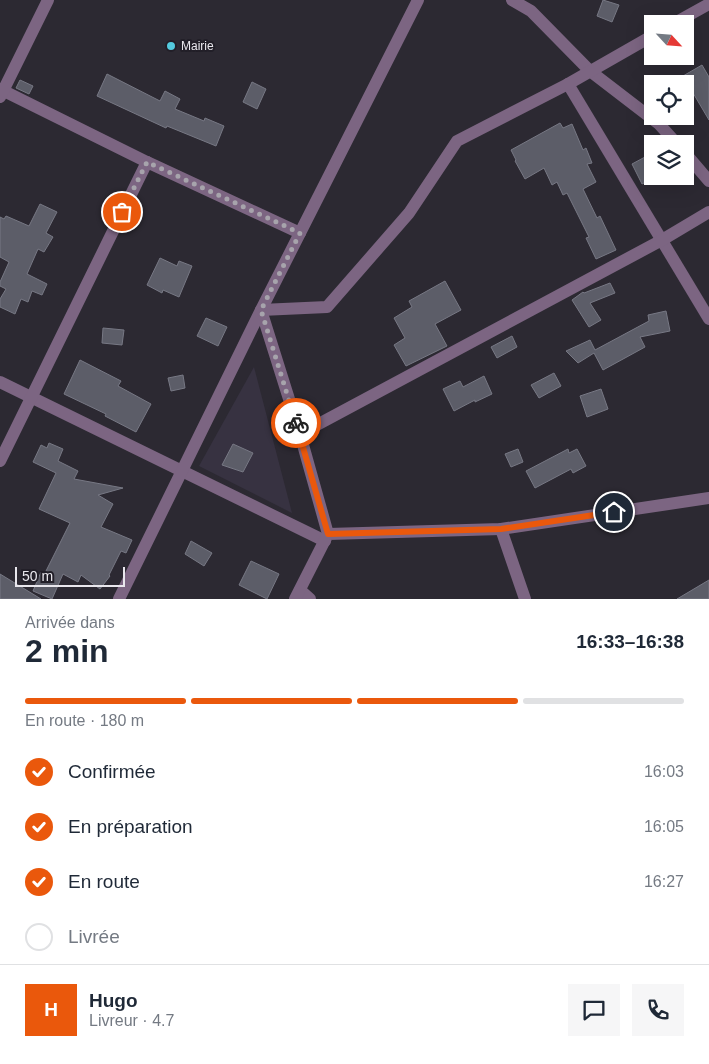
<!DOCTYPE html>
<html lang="fr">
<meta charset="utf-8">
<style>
:root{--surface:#fff;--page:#f6f6f7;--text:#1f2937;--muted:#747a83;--line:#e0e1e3;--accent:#ea580c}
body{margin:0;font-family:Arial,sans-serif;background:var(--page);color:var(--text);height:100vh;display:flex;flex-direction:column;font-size:19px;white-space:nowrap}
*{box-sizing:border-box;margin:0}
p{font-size:16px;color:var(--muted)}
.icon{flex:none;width:28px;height:28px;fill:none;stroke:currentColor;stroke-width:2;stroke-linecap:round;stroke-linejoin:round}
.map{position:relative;height:599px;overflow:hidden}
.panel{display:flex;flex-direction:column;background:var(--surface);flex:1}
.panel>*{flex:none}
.needle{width:32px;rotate:116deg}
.buttons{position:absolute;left:644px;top:15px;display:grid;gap:10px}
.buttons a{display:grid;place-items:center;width:50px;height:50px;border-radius:0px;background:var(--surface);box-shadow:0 5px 20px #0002;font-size:25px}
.scale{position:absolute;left:15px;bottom:12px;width:110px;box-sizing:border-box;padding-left:5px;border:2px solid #e9e7ed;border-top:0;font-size:14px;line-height:18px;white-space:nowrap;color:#e9e7ed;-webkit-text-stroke:4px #221f28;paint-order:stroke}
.pin{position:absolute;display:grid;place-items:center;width:42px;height:42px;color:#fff;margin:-21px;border:2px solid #fff;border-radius:50%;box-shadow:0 1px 5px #0007}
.courier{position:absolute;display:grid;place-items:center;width:50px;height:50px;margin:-25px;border:4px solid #ea580c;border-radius:50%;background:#fff;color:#222;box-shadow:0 1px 6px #0007}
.headline em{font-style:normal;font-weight:800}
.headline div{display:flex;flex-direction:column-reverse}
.headline{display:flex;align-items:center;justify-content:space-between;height:85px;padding:0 25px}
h1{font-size:32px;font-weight:800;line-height:38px}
.bar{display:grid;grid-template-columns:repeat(4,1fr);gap:8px 5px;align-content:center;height:60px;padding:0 25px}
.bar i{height:6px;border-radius:4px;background:var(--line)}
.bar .selected{background:var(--accent)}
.bar p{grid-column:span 4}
.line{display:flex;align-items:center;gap:12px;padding:0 25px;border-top:1px solid var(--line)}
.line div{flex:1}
.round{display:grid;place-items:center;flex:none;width:52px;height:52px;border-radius:0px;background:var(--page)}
ol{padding:0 25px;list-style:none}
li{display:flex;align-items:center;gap:15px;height:55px}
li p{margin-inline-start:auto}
li .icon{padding:5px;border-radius:50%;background:var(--accent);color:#fff;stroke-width:4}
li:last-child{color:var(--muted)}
li i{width:28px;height:28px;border:2px solid var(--line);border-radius:50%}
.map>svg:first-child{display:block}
</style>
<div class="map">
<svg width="709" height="599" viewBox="0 0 709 599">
<rect width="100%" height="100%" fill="#2c2932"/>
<polygon fill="#373241" points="254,367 292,513 199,466"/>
<g fill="#5c5d68" stroke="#777884">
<polygon points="603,0 619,5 612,22 597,16"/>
<polygon points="702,65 709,77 709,120 683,76"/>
<polygon points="107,74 160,101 165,91 180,99 175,109 204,121 205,118 224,126 216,146 167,126 166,128 97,96"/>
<polygon points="20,80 33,86 29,94 16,88"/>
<polygon points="252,82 266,89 257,109 243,102"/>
<polygon points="560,123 563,128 572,124 583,150 586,148 592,163 587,164 596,182 583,189 597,218 600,216 616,250 596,259 586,238 589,237 567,193 563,195 557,182 552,185 544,168 525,179 515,161 516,160 511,150"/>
<polygon points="645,157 652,171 652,176 656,177 642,184 632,164"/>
<polygon points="40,204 57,212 46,233 53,237 44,252 38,249 27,274 47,284 42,295 32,291 28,302 21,299 15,314 0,307 0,299 6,289 0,286 0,282 9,262 0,257 0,217 4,219 6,216 29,226"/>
<polygon points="160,258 177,266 179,261 192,266 179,297 163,290 162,293 147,285"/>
<polygon points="445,281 461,310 435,324 447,346 406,366 394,345 405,338 394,318 412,307 409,301"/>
<polygon points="610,283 615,293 590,303 601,320 589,327 572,300 583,292 584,293"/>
<polygon points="666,311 670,331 640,337 645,347 603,370 594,353 578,363 566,351 590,340 595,350 649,321 648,315"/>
<polygon points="206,318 227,327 218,346 197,336"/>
<polygon points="103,328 124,330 122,345 102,343"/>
<polygon points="512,336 517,347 497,358 491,347"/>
<polygon points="80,360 121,381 118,386 151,404 136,432 105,416 106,414 64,394"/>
<polygon points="554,373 561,386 539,398 531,385"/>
<polygon points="183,375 185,388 171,391 168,378"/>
<polygon points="484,376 492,394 475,402 475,400 454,411 443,389 460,381 463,387"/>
<polygon points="601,389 608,409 587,417 580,396"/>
<polygon points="49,443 63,449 58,461 78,471 74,479 123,488 98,495 113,504 101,527 132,540 126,553 121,551 109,575 110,576 100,589 81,575 78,582 63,574 52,599 33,591 41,572 45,573 70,523 39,509 56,473 33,462 41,445 47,448"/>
<polygon points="233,444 253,453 243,472 222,465"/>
<polygon points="518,449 523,462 511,467 505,454"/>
<polygon points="568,449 569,453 577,449 586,466 573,473 571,469 535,488 526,471"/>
<polygon points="191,541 212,553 204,566 185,554"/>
<polygon points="251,561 279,574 267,599 239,585"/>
<polygon points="0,574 41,599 0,599"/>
<polygon points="709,580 709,599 677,599"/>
</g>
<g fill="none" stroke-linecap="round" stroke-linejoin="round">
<g stroke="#7c6582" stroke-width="12">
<polyline points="512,0 531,11 590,71 659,124 677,144"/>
<polyline points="673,24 709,4"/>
<polyline points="568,84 709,319"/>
<polyline points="0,89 147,162 300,233 261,310 300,434 328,534"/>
<polyline points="0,97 48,0"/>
<polyline points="685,153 709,181"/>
<polyline points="300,233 418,0"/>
<polyline points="0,382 325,541"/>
<polyline points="300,434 662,240 709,212"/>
<polyline points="0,461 147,162"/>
<polyline points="501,529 525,599"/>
<polyline points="300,590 310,599"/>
<polyline points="119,599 261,310 327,307 409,213 457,141 568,84 652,36"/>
<polyline points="295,599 328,534 501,529 709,498"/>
</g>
</g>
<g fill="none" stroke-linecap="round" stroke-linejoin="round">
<polyline stroke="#a7a4ac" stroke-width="5" stroke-dasharray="0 9" points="122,212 147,162 300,233 261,310 296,423"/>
<polyline stroke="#ea580c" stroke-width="6" points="296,423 328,534 501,529 614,512"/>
</g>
<circle fill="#54cade" stroke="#221f28" stroke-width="2" cx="171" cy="46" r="5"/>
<g text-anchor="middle" stroke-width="4" stroke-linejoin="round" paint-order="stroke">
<g font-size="12" fill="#e9e7ed" stroke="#221f28" text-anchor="start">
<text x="181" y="50">Mairie</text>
</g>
</g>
</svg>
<div class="buttons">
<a><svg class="needle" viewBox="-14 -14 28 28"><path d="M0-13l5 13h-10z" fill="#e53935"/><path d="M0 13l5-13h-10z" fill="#747a83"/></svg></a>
<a><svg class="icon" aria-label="locate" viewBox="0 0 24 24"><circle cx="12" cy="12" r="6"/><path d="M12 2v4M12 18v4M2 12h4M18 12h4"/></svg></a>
<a><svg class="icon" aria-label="layers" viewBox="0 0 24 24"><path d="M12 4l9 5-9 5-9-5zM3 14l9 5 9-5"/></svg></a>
</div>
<div class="scale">50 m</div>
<div class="pin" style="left:122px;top:212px;background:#ea580c"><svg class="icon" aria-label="bag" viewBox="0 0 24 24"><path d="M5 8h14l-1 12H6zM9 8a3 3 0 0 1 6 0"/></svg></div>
<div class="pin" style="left:614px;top:512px;background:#1f2937"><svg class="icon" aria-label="home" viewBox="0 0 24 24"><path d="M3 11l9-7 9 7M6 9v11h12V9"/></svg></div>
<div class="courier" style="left:296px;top:423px"><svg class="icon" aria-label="bike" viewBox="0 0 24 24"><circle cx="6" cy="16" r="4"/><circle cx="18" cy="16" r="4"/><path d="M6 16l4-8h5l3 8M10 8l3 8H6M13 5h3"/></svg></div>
</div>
<section class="panel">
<div class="headline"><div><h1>2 min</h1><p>Arrivée dans</p></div><em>16:33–16:38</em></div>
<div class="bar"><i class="selected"></i><i class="selected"></i><i class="selected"></i><i></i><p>En route · 180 m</p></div>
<ol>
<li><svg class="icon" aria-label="check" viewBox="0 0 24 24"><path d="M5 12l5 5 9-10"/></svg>Confirmée<p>16:03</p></li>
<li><svg class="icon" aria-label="check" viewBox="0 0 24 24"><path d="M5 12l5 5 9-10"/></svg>En préparation<p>16:05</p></li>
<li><svg class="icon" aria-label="check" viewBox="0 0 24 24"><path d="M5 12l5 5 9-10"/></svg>En route<p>16:27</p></li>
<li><i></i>Livrée</li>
</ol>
<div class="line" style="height:90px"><b class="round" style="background:var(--accent);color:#fff">H</b><div><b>Hugo</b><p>Livreur · 4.7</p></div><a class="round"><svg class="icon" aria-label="chat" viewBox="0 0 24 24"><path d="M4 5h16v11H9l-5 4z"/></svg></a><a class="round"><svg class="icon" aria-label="phone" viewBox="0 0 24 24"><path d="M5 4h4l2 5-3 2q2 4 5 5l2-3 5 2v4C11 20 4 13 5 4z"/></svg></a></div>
</section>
